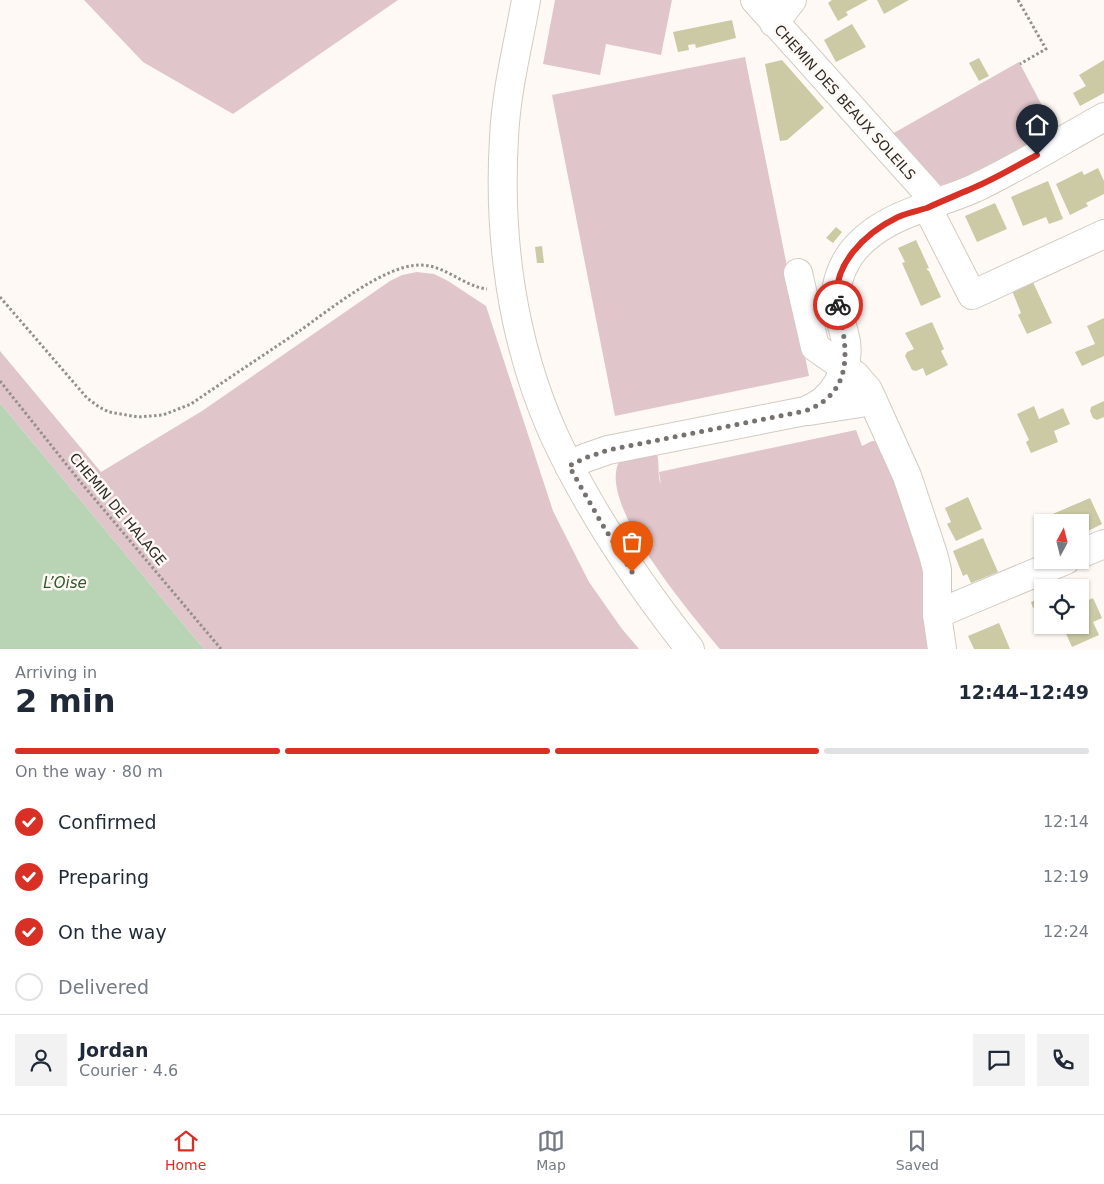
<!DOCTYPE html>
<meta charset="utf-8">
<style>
:root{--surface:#fff;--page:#f2f2f3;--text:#1f2937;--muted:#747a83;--line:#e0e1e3;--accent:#d93025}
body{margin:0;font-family:"DejaVu Sans",sans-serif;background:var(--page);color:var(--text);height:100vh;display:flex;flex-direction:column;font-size:19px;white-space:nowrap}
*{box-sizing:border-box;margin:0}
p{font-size:16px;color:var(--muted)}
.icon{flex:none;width:28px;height:28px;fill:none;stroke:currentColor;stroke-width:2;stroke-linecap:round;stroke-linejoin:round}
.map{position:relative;height:649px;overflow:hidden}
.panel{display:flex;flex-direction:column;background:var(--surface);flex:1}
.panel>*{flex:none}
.needle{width:32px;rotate:7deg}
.controls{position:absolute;left:1034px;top:514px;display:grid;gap:10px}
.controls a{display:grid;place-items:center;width:55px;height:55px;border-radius:0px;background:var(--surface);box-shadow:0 1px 4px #0004;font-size:25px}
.pin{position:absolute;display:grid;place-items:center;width:42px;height:42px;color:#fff;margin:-51px -21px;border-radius:50% 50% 50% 0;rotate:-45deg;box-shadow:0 0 5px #0007}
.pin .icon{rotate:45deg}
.courier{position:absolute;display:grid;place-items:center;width:50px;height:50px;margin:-25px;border:4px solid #d93025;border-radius:50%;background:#fff;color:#222;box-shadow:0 1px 6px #0007}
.summary em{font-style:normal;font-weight:600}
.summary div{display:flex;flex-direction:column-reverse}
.summary{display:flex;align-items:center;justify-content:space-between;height:85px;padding:0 15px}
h1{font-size:32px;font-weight:600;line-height:38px}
.bar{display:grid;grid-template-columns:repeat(4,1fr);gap:8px 5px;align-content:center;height:60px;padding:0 15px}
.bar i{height:6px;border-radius:4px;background:var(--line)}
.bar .on{background:var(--accent)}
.bar p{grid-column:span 4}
.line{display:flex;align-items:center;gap:12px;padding:0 15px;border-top:1px solid var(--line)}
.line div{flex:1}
.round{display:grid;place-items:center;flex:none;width:52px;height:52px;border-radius:0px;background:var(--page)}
ol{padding:0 15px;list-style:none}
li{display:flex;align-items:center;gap:15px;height:55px}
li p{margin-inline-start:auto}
li .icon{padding:5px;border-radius:50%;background:var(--accent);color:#fff;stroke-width:4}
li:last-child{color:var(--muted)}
li i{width:28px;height:28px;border:2px solid var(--line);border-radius:50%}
.tabs{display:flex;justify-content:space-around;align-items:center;height:70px;border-top:1px solid var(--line);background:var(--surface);font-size:14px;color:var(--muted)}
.tabs a{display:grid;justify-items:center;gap:2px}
.tabs .on{color:var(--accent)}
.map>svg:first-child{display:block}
</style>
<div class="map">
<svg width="1104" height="649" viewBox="0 0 1104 649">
<rect width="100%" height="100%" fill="#fef9f4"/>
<g fill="#e0c5ca">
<polygon points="84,0 398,0 233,114 143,62"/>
<polygon points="555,0 672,0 661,55 606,44 600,75 543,64"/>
<polygon points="745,57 809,376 615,416 552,95"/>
<polygon points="1019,62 1055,130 957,181 942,185 925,181 885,138"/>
<polygon points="417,272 434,274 448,281 486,306 553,511 589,582 622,629 639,649 204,649 0,403 0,351 101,472 202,411 390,281 402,275"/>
<path d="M 856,430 L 862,446 L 872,441 L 881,442 L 928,557 L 935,649 L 720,649 C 693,616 594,502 620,460 L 657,454 C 660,465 657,475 661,485 L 659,472 Z"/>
</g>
<polygon fill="#b9d4b5" points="0,403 204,649 0,649"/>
<g fill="#cbcaa5">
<polygon points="832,0 868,0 846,12 848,15 838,21 828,3"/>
<polygon points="877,0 909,0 884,14"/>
<polygon points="732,20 736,38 696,48 695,44 688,45 689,50 678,52 673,32"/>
<polygon points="852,24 866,47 836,62 824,40"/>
<polygon points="979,58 989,76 979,81 969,63"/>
<polygon points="782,60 824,108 787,140 780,141 765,64"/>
<polygon points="1104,60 1104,93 1080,106 1073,93 1086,86 1079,75"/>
<polygon points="1098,168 1104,181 1104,194 1086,203 1088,206 1070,215 1056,184 1082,171 1084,175"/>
<polygon points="1048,181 1063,219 1049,224 1046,217 1023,226 1011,197"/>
<polygon points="995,203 1007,229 977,242 965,216"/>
<polygon points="836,227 842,232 833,243 826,238"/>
<polygon points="916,240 929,268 926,269 929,271 941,297 921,306 902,263 905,262 898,248"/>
<polygon points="542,246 544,263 537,263 535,247"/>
<polygon points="1031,278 1052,323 1027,334 1018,315 1021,313 1011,288"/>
<polygon points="1104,318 1104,356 1082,366 1075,352 1095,344 1087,326"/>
<polygon points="932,322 944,349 941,351 948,365 926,376 923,368 916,371 912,370 905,356 907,352 914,349 905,333"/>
<polygon points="1104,401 1104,417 1097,420 1093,418 1090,411 1091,407"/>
<polygon points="1034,406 1039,419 1063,408 1070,424 1054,431 1058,442 1031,453 1026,442 1029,440 1017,414"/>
<polygon points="968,497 982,529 956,541 947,524 951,522 945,508"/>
<polygon points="1090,498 1102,524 1086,532 1089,536 1080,540 1080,522 1051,522 1048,516"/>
<polygon points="983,538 998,572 971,583 967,574 963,576 953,551"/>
<polygon points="1093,598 1102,618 1093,622 1099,635 1072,647 1062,625 1080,625 1080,604"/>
<polygon points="1039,599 1042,604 1033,608 1031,602"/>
<polygon points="999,623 1010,649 974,649 968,636"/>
</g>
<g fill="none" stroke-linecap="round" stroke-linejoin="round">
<g stroke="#d3cbc2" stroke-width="30">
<g id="minor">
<polyline points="755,0 928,193 932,205"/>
<polyline points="774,23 792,0"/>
<polyline points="927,207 972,295 1104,234"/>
<polyline points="798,273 815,347 855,375 868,390 907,476 933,554 937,570 937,614 942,649"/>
<polyline points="809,411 873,401"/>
<path d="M 569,466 L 585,458 L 608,450 L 805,411 C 833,401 850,372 846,342 C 843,325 834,304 837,286 C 839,276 844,264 850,255 C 879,215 932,207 975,188 C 1019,167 1061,141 1104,117"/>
<polyline points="1080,554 1104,544"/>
<polyline points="937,614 1066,560"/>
</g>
</g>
<g stroke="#d3cbc2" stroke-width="30">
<path id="major" d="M 526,0 C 518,46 506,91 504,138 C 498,237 512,341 553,433 C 589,511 637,582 690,649"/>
</g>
<g stroke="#94908c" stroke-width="3" stroke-dasharray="2.5 2.5" stroke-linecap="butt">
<polyline points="1018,0 1046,49 1020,64"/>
<path d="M 0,297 L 87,398 L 99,407 L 109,412 L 138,417 L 163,415 L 191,404 C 226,380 262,356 298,332 C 328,311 384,265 420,265 C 445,265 463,286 487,289"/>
<polyline points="0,381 78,479 221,649"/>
</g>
<use href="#minor" stroke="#fff" stroke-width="28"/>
<use href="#major" stroke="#fff" stroke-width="28"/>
</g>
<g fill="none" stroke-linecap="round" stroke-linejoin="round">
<path stroke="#76726f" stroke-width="5" stroke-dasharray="0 9" d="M 632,572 L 602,524 L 569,466 L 585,458 L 608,450 L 805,411 C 856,392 847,347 838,305"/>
<path stroke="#d93025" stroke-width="6" d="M 838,305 C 830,266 865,233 898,217 C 907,213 917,211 927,208 C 942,201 957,195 973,188 C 995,179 1016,166 1037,155"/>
</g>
<g text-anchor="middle" stroke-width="5" stroke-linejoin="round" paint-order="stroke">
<g font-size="14" fill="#2d2a27" stroke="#fef9f4">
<text transform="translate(845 102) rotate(48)" y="5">CHEMIN DES BEAUX SOLEILS</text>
<text transform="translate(118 509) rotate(50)" y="5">CHEMIN DE HALAGE</text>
</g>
<g font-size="15" font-style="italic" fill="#32582d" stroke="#fef9f4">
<text x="65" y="588">L’Oise</text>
</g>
</g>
</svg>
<div class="controls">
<a><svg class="needle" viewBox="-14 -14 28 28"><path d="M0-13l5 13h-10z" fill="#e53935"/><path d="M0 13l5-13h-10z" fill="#747a83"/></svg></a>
<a><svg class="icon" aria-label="locate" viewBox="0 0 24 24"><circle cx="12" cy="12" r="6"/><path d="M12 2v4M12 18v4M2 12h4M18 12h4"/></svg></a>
</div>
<div class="pin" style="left:632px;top:572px;background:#ea580c"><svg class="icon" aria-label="bag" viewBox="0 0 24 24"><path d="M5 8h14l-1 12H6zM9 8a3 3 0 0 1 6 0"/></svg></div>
<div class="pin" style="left:1037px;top:155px;background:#1f2937"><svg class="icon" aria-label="home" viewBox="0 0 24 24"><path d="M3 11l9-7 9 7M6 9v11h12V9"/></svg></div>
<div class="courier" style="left:838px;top:305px"><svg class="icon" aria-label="bike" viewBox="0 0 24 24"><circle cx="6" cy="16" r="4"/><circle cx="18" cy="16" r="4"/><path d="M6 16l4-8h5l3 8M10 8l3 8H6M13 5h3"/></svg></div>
</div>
<section class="panel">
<div class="summary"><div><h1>2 min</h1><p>Arriving in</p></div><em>12:44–12:49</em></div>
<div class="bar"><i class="on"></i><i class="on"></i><i class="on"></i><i></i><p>On the way · 80 m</p></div>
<ol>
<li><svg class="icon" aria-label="check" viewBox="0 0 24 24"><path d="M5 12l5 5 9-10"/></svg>Confirmed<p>12:14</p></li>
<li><svg class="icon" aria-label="check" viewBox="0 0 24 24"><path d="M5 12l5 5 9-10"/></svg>Preparing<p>12:19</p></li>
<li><svg class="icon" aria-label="check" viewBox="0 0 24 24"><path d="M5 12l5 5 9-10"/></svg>On the way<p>12:24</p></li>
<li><i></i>Delivered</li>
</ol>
<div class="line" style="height:90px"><a class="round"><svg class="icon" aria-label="person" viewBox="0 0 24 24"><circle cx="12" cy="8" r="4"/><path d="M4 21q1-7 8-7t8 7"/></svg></a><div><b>Jordan</b><p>Courier · 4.6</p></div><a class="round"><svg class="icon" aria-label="chat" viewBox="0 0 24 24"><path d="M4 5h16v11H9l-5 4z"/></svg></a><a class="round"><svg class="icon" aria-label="phone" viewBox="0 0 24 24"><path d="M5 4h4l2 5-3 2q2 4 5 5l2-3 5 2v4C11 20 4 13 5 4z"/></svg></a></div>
</section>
<nav class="tabs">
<a class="on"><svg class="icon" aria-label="home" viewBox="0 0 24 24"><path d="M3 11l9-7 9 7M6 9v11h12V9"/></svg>Home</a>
<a><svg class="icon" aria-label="map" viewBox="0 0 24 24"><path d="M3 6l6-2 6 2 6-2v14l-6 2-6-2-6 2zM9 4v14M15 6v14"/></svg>Map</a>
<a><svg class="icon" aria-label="saved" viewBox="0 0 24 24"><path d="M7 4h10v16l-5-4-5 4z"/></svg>Saved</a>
</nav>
